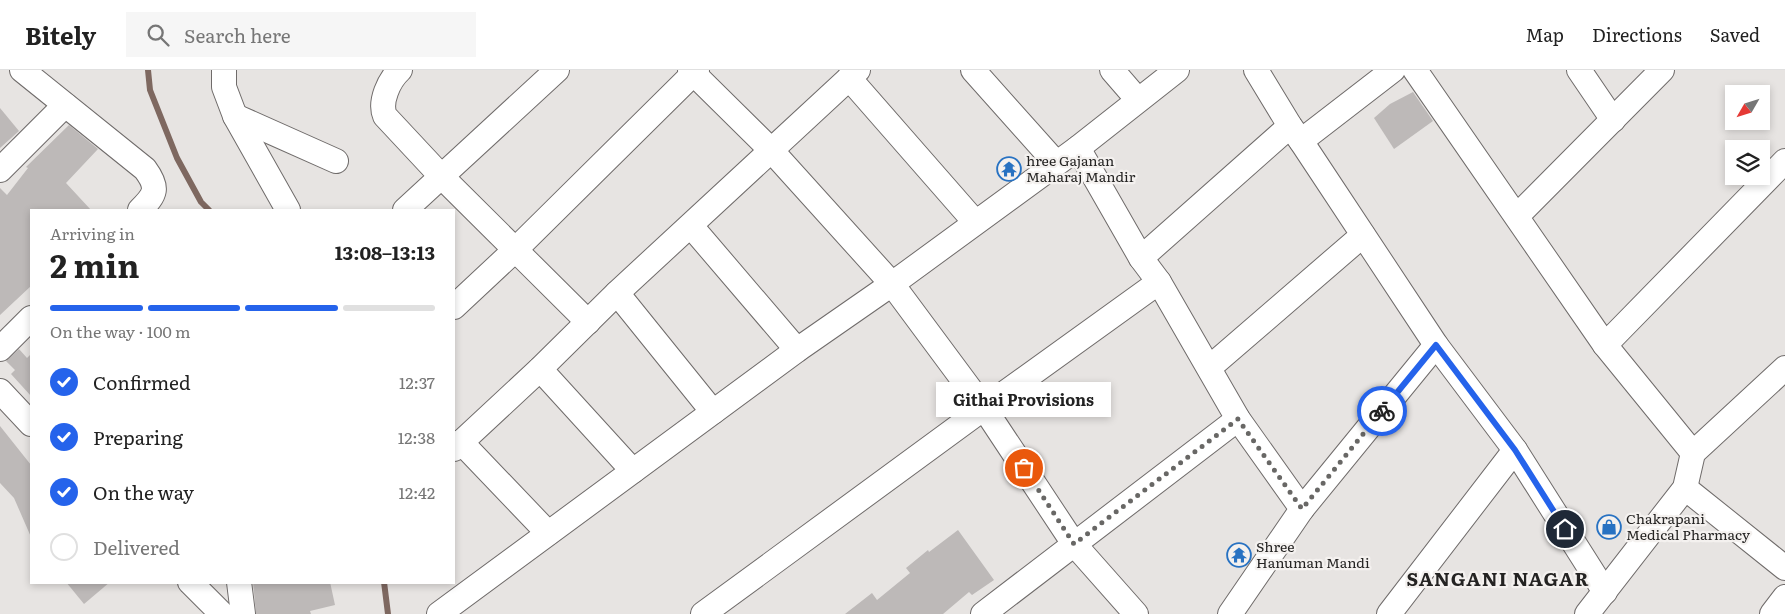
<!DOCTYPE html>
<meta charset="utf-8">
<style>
:root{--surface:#fff;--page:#f6f6f6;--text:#222;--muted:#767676;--line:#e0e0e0;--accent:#2563eb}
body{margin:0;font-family:Literata,serif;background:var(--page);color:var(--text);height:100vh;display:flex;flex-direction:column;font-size:19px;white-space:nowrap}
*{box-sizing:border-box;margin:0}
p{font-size:16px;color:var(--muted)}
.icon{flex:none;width:28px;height:28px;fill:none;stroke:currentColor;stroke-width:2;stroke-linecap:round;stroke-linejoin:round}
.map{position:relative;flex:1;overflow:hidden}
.side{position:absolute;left:30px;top:139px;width:425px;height:375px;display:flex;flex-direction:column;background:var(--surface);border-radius:0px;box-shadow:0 2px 8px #0003}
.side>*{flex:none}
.needle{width:32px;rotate:231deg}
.buttons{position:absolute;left:1725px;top:15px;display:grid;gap:10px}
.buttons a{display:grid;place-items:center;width:45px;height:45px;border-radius:0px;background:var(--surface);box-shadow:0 2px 8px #0003;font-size:25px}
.pin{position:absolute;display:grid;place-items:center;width:42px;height:42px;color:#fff;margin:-21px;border:2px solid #fff;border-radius:50%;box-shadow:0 1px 5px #0007}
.courier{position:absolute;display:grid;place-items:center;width:50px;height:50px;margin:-25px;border:4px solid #2563eb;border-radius:50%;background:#fff;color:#222;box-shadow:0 1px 6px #0007}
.bubble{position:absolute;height:35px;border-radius:0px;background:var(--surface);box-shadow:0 2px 8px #0003;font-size:16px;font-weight:700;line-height:35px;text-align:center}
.overview em{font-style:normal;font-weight:700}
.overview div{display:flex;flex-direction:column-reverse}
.overview{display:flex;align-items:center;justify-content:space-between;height:85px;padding:0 20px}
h1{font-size:32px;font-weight:700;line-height:38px}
.bar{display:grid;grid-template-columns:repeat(4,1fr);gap:8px 5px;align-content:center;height:60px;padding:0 20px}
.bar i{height:6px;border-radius:4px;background:var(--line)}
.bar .current{background:var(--accent)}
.bar p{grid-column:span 4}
ol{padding:0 20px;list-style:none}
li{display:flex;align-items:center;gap:15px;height:55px}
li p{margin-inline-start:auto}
li .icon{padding:5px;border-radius:50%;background:var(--accent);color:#fff;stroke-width:4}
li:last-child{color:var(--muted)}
li i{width:28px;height:28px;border:2px solid var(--line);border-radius:50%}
header{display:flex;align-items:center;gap:30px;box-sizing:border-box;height:70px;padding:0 25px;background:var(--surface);border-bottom:1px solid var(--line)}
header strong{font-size:24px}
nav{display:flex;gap:28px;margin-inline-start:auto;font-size:18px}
.search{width:350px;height:45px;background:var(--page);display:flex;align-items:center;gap:12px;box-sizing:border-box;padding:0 18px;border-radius:0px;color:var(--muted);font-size:19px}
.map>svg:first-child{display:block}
</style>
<header>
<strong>Bitely</strong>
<div class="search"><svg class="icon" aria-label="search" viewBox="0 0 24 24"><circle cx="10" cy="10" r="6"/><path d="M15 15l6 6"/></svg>Search here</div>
<nav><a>Map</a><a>Directions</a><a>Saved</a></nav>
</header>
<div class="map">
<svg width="1785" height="544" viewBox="0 0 1785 544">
<rect width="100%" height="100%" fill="#e7e4e2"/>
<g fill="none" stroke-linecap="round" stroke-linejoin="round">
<g stroke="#7e6860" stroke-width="6">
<polyline points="148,0 150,20 177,88 201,132 209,140"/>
<polyline points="384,512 388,544"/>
</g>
</g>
<g fill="#bdb9b8">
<polygon points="1413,22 1433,51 1394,79 1374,48 1390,34"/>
<polygon points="0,38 19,61 0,78"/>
<polygon points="69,55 98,79 66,113 91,140 31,140 31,216 0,245 0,118 7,125 28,98 26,97"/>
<polygon points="19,279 27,288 31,284 31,326 11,304 15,300 6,291"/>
<polygon points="0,356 31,395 31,467 14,428 0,413"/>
<polygon points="958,460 994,510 972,525 969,522 943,544 845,544 872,523 877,530 910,503 906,498 928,480 929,482"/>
<polygon points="66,512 110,512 84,534"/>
<polygon points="253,512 330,512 335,535 310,541 311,544 256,544"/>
</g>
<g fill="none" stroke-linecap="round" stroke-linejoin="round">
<g stroke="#6f6b6a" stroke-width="26">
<g id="minor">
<path d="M 22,0 L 145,99 C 159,118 156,124 140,140"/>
<polyline points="224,0 224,17 235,46 288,140"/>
<path d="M 400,0 C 389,10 379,32 385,46 L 441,106 L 588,252"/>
<polyline points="690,0 771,80 892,214 984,338 1074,474 1136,544"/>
<polyline points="973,0 1056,93"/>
<polyline points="1112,0 1138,30"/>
<polyline points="1256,0 1290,56 1301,71 1436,275 1515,380 1605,522"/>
<polyline points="1415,0 1605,275 1693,383"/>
<polyline points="1579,0 1613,50"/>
<polyline points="849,8 975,152"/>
<polyline points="235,46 336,91"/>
<polyline points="1301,71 1393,0"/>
<polyline points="1078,78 1141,188 1159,212 1238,349 1302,439"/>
<polyline points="0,100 65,35"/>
<polyline points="405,140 557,0"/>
<polyline points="1517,146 1662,0"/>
<polyline points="691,156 797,280"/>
<polyline points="1141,188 1290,56"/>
<polyline points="617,223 713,342"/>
<polyline points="454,237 515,180 697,0"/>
<polyline points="1605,275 1785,91"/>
<polyline points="0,279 31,248"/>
<polyline points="1209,298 1363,165"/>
<polyline points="540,299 633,401"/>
<polyline points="0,321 31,354"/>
<polyline points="461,372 548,463"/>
<polyline points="454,379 540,299 617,223 858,0"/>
<polyline points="1685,418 1785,498"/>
<polyline points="190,512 222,544"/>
<polyline points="239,512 243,544"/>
<polyline points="439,544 797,280 892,214 1078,78 1177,0"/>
<polyline points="703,544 984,338 1159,212"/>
<polyline points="983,544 1238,349"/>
<polyline points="1230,544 1302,439 1436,275"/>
<polyline points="1389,544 1515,380"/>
<polyline points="1587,544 1685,418 1693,383 1785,298"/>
<polyline points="1772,544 1785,527"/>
</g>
</g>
<use href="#minor" stroke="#fff" stroke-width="24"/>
</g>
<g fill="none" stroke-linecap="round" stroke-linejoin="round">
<polyline stroke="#686765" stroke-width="5" stroke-dasharray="0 9" points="1024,398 1074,474 1238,349 1302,439 1382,341"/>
<polyline stroke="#2563eb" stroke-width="6" points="1382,341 1436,275 1515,380 1565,459"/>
</g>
<defs>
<g id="temple-ring" transform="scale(1.25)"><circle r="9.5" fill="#f4f1ef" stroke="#2872c2" stroke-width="1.5"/><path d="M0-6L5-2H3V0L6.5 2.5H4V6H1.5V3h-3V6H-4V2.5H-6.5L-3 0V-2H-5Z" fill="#2872c2"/></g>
<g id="shop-ring" transform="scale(1.25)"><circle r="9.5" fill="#f4f1ef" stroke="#2872c2" stroke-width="1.5"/><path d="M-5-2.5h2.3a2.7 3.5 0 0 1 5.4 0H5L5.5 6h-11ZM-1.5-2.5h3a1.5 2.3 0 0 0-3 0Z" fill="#2872c2"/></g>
</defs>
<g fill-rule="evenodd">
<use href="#temple-ring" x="1009" y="99"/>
<use href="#shop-ring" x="1609" y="457"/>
<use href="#temple-ring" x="1239" y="485"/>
</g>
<g text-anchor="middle" stroke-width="4.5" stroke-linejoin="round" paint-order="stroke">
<g font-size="14" fill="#242322" stroke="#f4f1ef" text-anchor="start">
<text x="1026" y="96">hree Gajanan<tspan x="1026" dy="16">Maharaj Mandir</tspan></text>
<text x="1626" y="454">Chakrapani<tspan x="1626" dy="16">Medical Pharmacy</tspan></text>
<text x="1256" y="482">Shree<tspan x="1256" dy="16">Hanuman Mandi</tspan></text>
</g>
<g font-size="19" font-weight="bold" letter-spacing="1" fill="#242322" stroke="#f4f1ef">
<text x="1498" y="516">SANGANI NAGAR</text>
</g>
</g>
</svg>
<div class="buttons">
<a><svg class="needle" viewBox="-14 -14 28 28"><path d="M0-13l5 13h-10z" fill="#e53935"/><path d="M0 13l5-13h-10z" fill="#767676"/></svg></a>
<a><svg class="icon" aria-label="layers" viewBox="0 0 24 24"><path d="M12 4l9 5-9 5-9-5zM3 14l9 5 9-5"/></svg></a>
</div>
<div class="pin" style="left:1024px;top:398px;background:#ea580c"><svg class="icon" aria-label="bag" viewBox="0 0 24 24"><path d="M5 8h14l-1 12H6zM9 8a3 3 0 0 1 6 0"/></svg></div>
<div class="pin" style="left:1565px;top:459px;background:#1f2937"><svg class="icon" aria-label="home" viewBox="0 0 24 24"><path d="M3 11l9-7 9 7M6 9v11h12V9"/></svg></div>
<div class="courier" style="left:1382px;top:341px"><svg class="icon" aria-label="bike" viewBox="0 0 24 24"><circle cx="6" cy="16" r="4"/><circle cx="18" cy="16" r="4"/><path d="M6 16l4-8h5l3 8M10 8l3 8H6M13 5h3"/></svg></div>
<div class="bubble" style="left:936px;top:312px;width:175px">Githai Provisions</div>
<section class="side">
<div class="overview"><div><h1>2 min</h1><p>Arriving in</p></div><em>13:08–13:13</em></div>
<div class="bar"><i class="current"></i><i class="current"></i><i class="current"></i><i></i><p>On the way · 100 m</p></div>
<ol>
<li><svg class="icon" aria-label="check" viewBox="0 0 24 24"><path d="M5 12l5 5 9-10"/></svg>Confirmed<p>12:37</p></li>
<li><svg class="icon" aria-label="check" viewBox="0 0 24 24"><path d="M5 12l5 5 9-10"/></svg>Preparing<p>12:38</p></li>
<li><svg class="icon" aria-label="check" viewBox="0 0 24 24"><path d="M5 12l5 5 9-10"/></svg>On the way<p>12:42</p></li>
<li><i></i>Delivered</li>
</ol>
</section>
</div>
